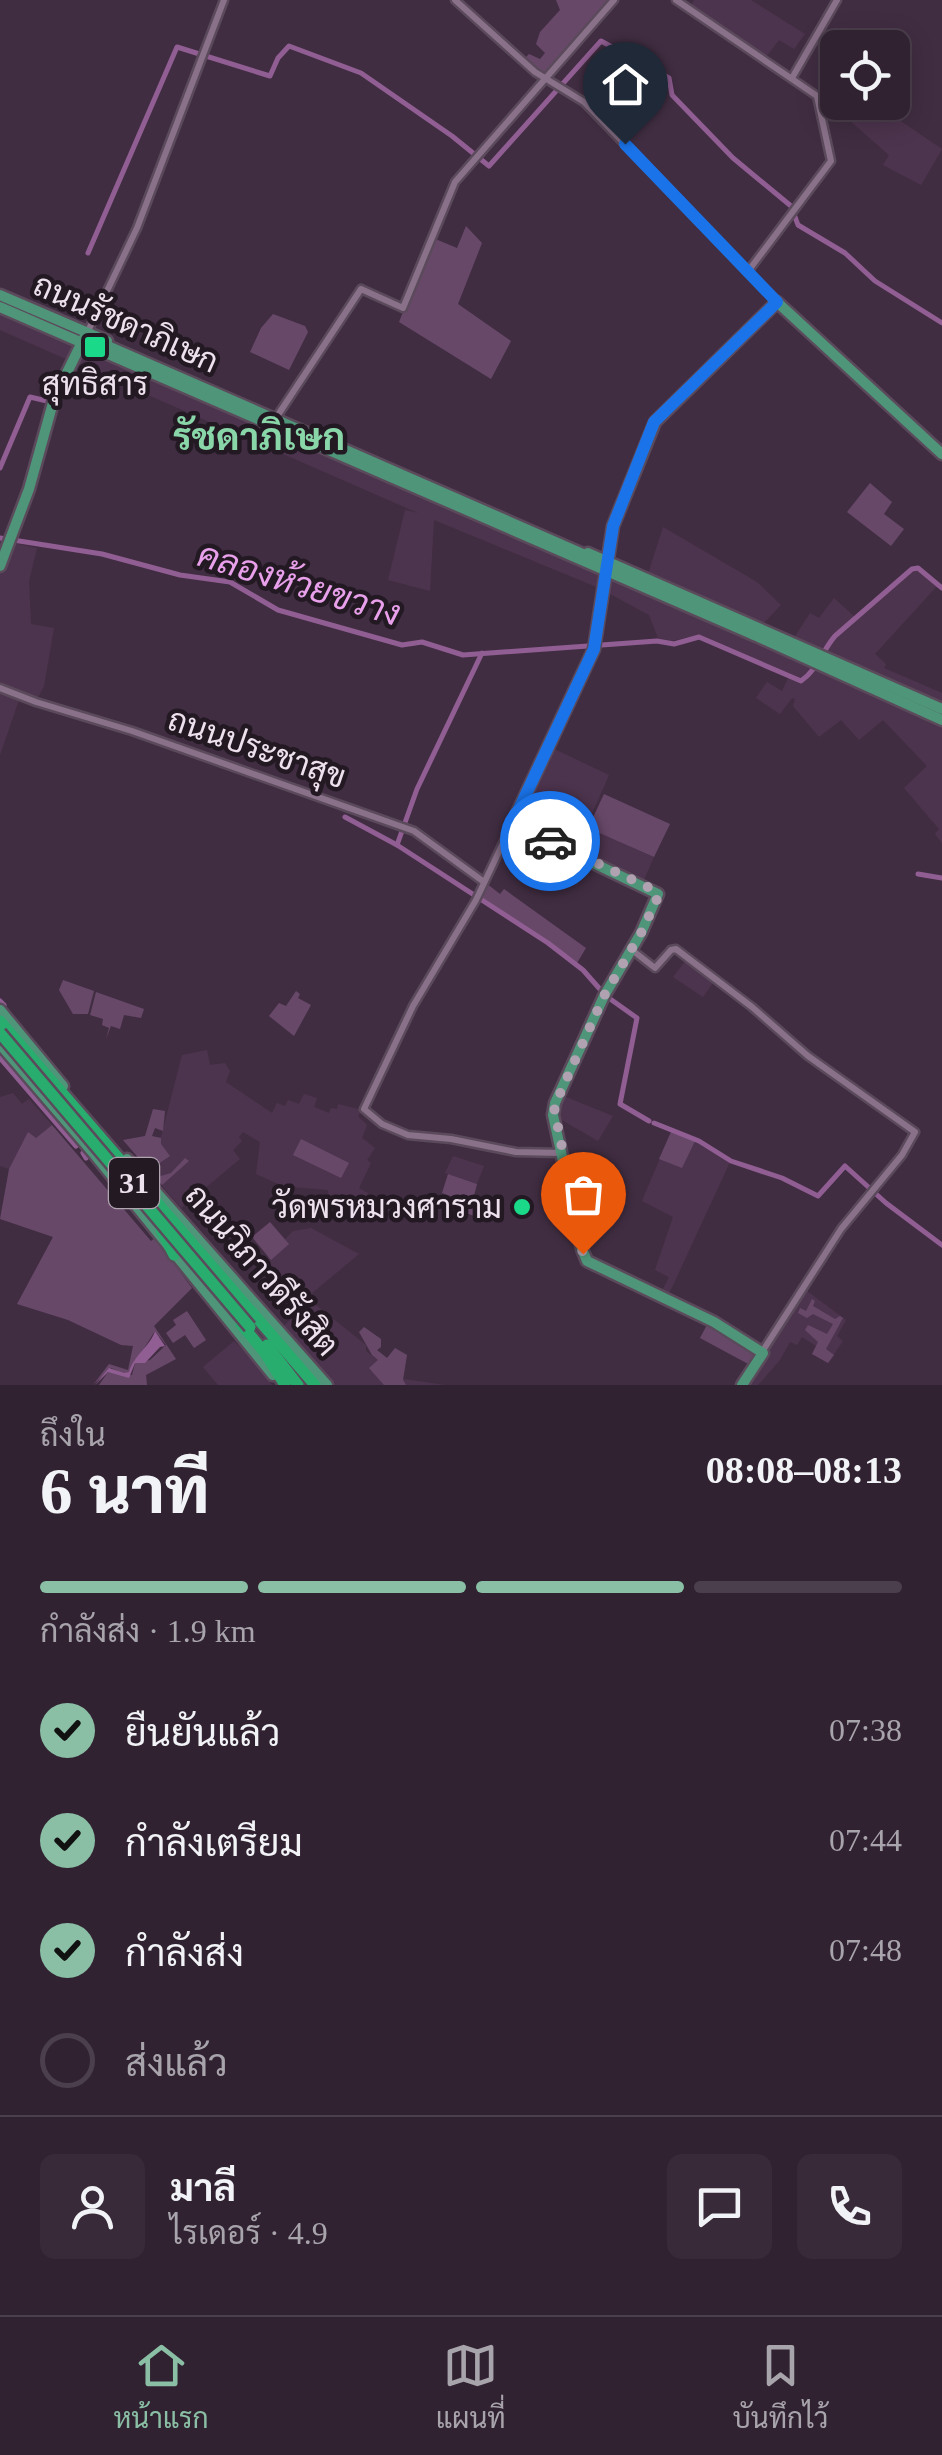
<!DOCTYPE html>
<html lang="th">
<meta charset="utf-8">
<style>
:root{--surface:#312232;--page:#392a3a;--text:#f1f3f6;--muted:#a8a4ac;--line:#4c3f4d;--accent:#8abfa5}
body{margin:0;font-family:"Times New Roman",Sarabun,serif;background:var(--page);color:var(--text);height:100vh;display:flex;flex-direction:column;font-size:38px;white-space:nowrap}
*{box-sizing:border-box;margin:0}
p{font-size:32px;color:var(--muted)}
.icon{flex:none;width:55px;height:55px;fill:none;stroke:currentColor;stroke-width:2;stroke-linecap:round;stroke-linejoin:round}
.map{position:relative;height:1385px;overflow:hidden}
.panel{display:flex;flex-direction:column;background:var(--surface);flex:1}
.panel>*{flex:none}
.fabs{position:absolute;left:820px;top:30px;display:grid;gap:20px}
.fabs a{display:grid;place-items:center;width:90px;height:90px;border-radius:15px;background:var(--surface);box-shadow:0 5px 25px #0003,0 0 0 2px var(--line);font-size:50px}
.pin{position:absolute;display:grid;place-items:center;width:85px;height:85px;color:#fff;margin:-102px -42px;border-radius:50% 50% 50% 0;rotate:-45deg;box-shadow:0 0 10px #0007}
.pin .icon{rotate:45deg}
.courier{position:absolute;display:grid;place-items:center;width:100px;height:100px;margin:-50px;border:8px solid #1a73e8;border-radius:50%;background:#fff;color:#222;box-shadow:0 2px 12px #0007}
.head em{font-style:normal;font-weight:800}
.head div{display:flex;flex-direction:column-reverse}
.head{display:flex;align-items:center;justify-content:space-between;height:170px;padding:0 40px}
h1{font-size:65px;font-weight:800;line-height:75px}
.bar{display:grid;grid-template-columns:repeat(4,1fr);gap:15px 10px;align-content:center;height:120px;padding:0 40px}
.bar i{height:12px;border-radius:8px;background:var(--line)}
.bar .selected{background:var(--accent)}
.bar p{grid-column:span 4}
.line{display:flex;align-items:center;gap:25px;padding:0 40px;border-top:2px solid var(--line)}
.line div{flex:1}
.round{display:grid;place-items:center;flex:none;width:105px;height:105px;border-radius:15px;background:var(--page)}
ol{padding:0 40px;list-style:none}
li{display:flex;align-items:center;gap:30px;height:110px}
li p{margin-inline-start:auto}
li .icon{padding:10px;border-radius:50%;background:var(--accent);color:#111;stroke-width:4}
li:last-child{color:var(--muted)}
li i{width:55px;height:55px;border:5px solid var(--line);border-radius:50%}
.menu{display:flex;justify-content:space-around;align-items:center;height:140px;border-top:2px solid var(--line);background:var(--surface);font-size:28px;color:var(--muted)}
.menu a{display:grid;justify-items:center;gap:5px}
.menu .selected{color:var(--accent)}
.map>svg:first-child{display:block}
</style>
<div class="map">
<svg width="942" height="1385" viewBox="0 0 942 1385">
<rect width="100%" height="100%" fill="#412d42"/>
<g fill="#4d344e">
<polygon points="694,0 751,0 805,34 794,49 779,40 766,57 690,7"/>
<polygon points="852,102 874,103 942,149 921,185 883,165 889,155 833,106"/>
<polygon points="0,311 76,343 68,360 0,330"/>
<polygon points="83,348 432,497 942,723 942,843 935,834 939,829 904,788 927,766 883,720 859,740 841,720 819,737 793,706 795,699 792,698 780,714 756,698 767,682 782,691 790,674 700,635 671,641 658,638 649,615 599,588 434,520 430,591 388,580 405,510 418,513 75,363"/>
<polygon points="663,527 757,582 781,605 762,625 647,577"/>
<polygon points="0,540 37,548 29,581 31,624 54,628 44,686 34,705 19,700 0,755"/>
<polygon points="916,569 937,586 875,654 886,664 884,668 942,693 942,706 794,638 810,613 819,618 834,598 857,619"/>
<polygon points="552,748 609,775 586,827 654,857 643,882 515,822"/>
<polygon points="687,959 715,980 703,997 673,977"/>
<polygon points="207,1050 210,1065 225,1063 230,1071 226,1082 272,1113 277,1103 285,1106 288,1100 299,1104 304,1094 317,1098 314,1107 329,1113 331,1108 337,1109 338,1104 362,1110 358,1116 367,1125 362,1138 375,1148 367,1160 371,1163 359,1188 368,1193 362,1208 353,1203 348,1212 329,1204 328,1190 294,1187 292,1190 256,1174 260,1142 243,1132 239,1137 242,1141 233,1150 240,1159 181,1208 123,1140 161,1137 182,1055"/>
<polygon points="13,1093 22,1104 29,1099 52,1125 35,1139 28,1133 9,1169 0,1166 0,1097"/>
<polygon points="561,1095 613,1116 598,1141 555,1116"/>
<polygon points="671,1132 692,1139 730,1162 668,1296 661,1293 669,1277 655,1270 673,1217 642,1201"/>
<polygon points="453,1156 484,1166 477,1184 445,1173"/>
<polygon points="311,1228 359,1254 299,1304 260,1265 293,1231"/>
<polygon points="803,1288 846,1320 837,1336 843,1341 828,1363 812,1354 816,1346 802,1337 797,1345 790,1342 780,1360 758,1385 744,1385"/>
<polygon points="312,1302 366,1345 366,1351 403,1379 445,1385 332,1385 281,1328"/>
<polygon points="234,1341 260,1366 272,1385 218,1385 203,1367"/>
</g>
<g fill="#684869">
<polygon points="556,0 612,0 545,74 524,59 529,54 540,59 545,53 536,44 540,32 560,10"/>
<polygon points="466,226 482,243 458,304 511,341 491,379 399,322 433,238 457,248"/>
<polygon points="273,314 305,326 308,332 289,370 250,352 261,328"/>
<polygon points="870,483 892,502 884,514 904,529 891,546 847,512"/>
<polygon points="604,794 670,824 654,857 588,828"/>
<polygon points="486,883 500,894 504,889 586,948 577,963 479,896"/>
<polygon points="63,980 94,991 88,1014 73,1014 59,990"/>
<polygon points="296,991 300,994 298,998 311,1005 294,1036 269,1016 279,1003 286,1006"/>
<polygon points="96,992 144,1009 141,1018 124,1015 120,1029 111,1026 106,1039 109,1028 102,1025 103,1019 90,1015"/>
<polygon points="153,1109 165,1111 163,1131 155,1128 152,1136 161,1138 161,1144 170,1156 155,1166 155,1172 161,1176 171,1173 185,1158 189,1161 162,1185 123,1140 145,1136"/>
<polygon points="52,1125 151,1241 155,1238 192,1288 154,1326 176,1359 146,1375 147,1385 99,1385 108,1372 132,1375 135,1363 150,1360 166,1345 155,1331 129,1372 124,1374 111,1368 93,1385 109,1364 128,1370 133,1346 121,1345 68,1320 17,1304 53,1237 0,1219 9,1169 28,1132 36,1138"/>
<polygon points="671,1132 695,1141 682,1168 659,1159"/>
<polygon points="301,1139 349,1163 341,1178 293,1155"/>
<polygon points="448,1174 477,1184 472,1204 476,1206 479,1201 482,1202 474,1216 466,1213 469,1203 442,1193"/>
<polygon points="270,1222 289,1244 271,1260 252,1237"/>
<polygon points="812,1299 815,1301 813,1306 835,1319 840,1316 843,1318 826,1349 834,1355 828,1363 812,1354 818,1342 805,1330 808,1325 827,1334 833,1324 813,1314 807,1318 798,1313 800,1308 806,1311"/>
<polygon points="187,1311 206,1340 194,1348 185,1335 173,1343 166,1333 176,1325 173,1320"/>
<polygon points="709,1321 757,1354 750,1365 700,1338"/>
<polygon points="364,1327 381,1339 381,1347 377,1350 387,1358 395,1348 407,1355 403,1380 406,1385 384,1385 369,1368 378,1360 372,1355 359,1332"/>
</g>
<path fill="#915e93" d="M 155,1331 L 165,1346 L 160,1347 L 145,1363 L 135,1363 L 129,1378 L 108,1372 L 95,1385 L 109,1368 L 124,1373 L 129,1372 C 134,1355 151,1345 155,1331 Z"/>
<g fill="none" stroke-linecap="round" stroke-linejoin="round">
<g stroke="#915e93" stroke-width="5">
<polyline points="88,253 177,47 270,76 278,58 289,46 361,73 452,136 489,166 601,41 669,78 672,95 733,158 791,206 798,225 845,253 875,281 942,323"/>
<polyline points="0,468 30,397 47,401"/>
<path d="M 0,538 L 102,554 L 180,575 L 230,582 L 278,610 L 402,645 L 422,642 L 463,655 L 657,641 L 674,644 L 699,637 L 801,681 C 818,669 822,651 835,636 L 912,569 L 918,568 L 942,588"/>
<polyline points="482,653 417,789 397,845 548,943 583,970 606,996 637,1018 620,1104 649,1121"/>
<polyline points="345,817 397,845"/>
<polyline points="918,874 942,878"/>
<polyline points="0,1001 4,1005"/>
<polyline points="0,1058 76,1146"/>
<polyline points="654,1123 699,1141 731,1161 782,1178 818,1196 845,1166 886,1203 942,1245"/>
<polyline points="83,1153 86,1158"/>
</g>
<g stroke="#5b4a5b" stroke-width="11">
<g id="minor">
<polyline points="455,0 535,72 584,102 776,301"/>
<polyline points="676,0 817,96 831,161 749,270"/>
<polyline points="792,78 837,0"/>
<polyline points="88,331 137,228 224,0"/>
<polyline points="276,418 361,289 403,308 455,182 614,0"/>
<polyline points="0,688 36,702 132,731 414,831 484,882"/>
<polyline points="512,824 476,900 413,1006 364,1109 382,1124 408,1135 451,1139 516,1152 561,1153"/>
<polyline points="632,950 655,968 671,950 676,949 752,1007 808,1056 915,1132 902,1155 841,1229 762,1352"/>
</g>
</g>
<g stroke="#5b4a5b" stroke-width="15">
<g id="major">
<polyline points="0,295 107,341"/>
<polyline points="0,307 754,635"/>
<polyline points="101,343 590,557"/>
<polyline points="588,553 942,709"/>
<polyline points="0,566 29,489 54,399 84,338"/>
<polyline points="752,634 942,720"/>
<polyline points="0,1010 63,1086"/>
<polyline points="0,1044 95,1155 273,1375"/>
<polyline points="127,1159 327,1385"/>
<polyline points="742,1385 763,1353 714,1322 587,1261 582,1249 553,1115 555,1103 604,996 641,933 658,894 512,824 594,649 613,526 655,422 777,302 942,454"/>
</g>
</g>
<g stroke="#5b4a5b" stroke-width="16">
<g id="highway">
<polyline points="0,1021 315,1385"/>
<polyline points="161,1230 174,1255"/>
<polyline points="241,1324 265,1353 285,1385"/>
<polyline points="267,1345 298,1385"/>
</g>
</g>
<use href="#minor" stroke="#897189" stroke-width="6"/>
<use href="#major" stroke="#4f9579" stroke-width="10"/>
<use href="#highway" stroke="#28ad6f" stroke-width="11"/>
<g stroke="#5b4a5b" stroke-width="16" stroke-linecap="butt">
<polyline id="highway-bridge" points="0,1033 250,1327"/>
</g>
<use href="#highway-bridge" stroke="#28ad6f" stroke-width="11"/>
</g>
<g fill="none" stroke-linecap="round" stroke-linejoin="round">
<polyline stroke="#b1a2b2" stroke-width="10" stroke-dasharray="0 18" points="550,841 652,889 658,897 641,933 604,996 554,1107 583,1254"/>
<polyline stroke="#1a73e8" stroke-width="12" points="550,841 512,824 594,649 613,526 654,422 777,302 625,144"/>
</g>
<g fill="#1ad988" stroke="#221923" stroke-width="4">
<rect x="83" y="335" width="24" height="24" rx="5"/>
<circle cx="522" cy="1207" r="10"/>
</g>
<g text-anchor="middle" stroke-width="9" stroke-linejoin="round" paint-order="stroke">
<rect fill="#221923" stroke="#b1a5b1" stroke-width="2.5" x="109" y="1158" width="50" height="50" rx="8"/>
<g font-size="30" font-weight="bold" fill="#eee1ee">
<text x="134" y="1193">31</text>
</g>
<g font-size="32" fill="#eee1ee" stroke="#221923">
<text transform="translate(126 323) rotate(24)" y="11">ถนนรัชดาภิเษก</text>
<text transform="translate(257 748) rotate(19)" y="11">ถนนประชาสุข</text>
<text transform="translate(262 1270) rotate(49)" y="11">ถนนวิภาวดีรังสิต</text>
</g>
<g font-size="32" fill="#eee1ee" stroke="#221923">
<text x="95" y="395">สุทธิสาร</text>
<text x="502" y="1218" text-anchor="end">วัดพรหมวงศาราม</text>
</g>
<g font-size="35" font-style="italic" fill="#e9a0eb" stroke="#221923">
<text transform="translate(299 584) rotate(17)" y="12">คลองห้วยขวาง</text>
</g>
<g font-size="38" font-weight="bold" fill="#89d6a9" stroke="#221923">
<text x="259" y="450">รัชดาภิเษก</text>
</g>
</g>
</svg>
<div class="fabs">
<a><svg class="icon" aria-label="locate" viewBox="0 0 24 24"><circle cx="12" cy="12" r="6"/><path d="M12 2v4M12 18v4M2 12h4M18 12h4"/></svg></a>
</div>
<div class="pin" style="left:583px;top:1254px;background:#ea580c"><svg class="icon" aria-label="bag" viewBox="0 0 24 24"><path d="M5 8h14l-1 12H6zM9 8a3 3 0 0 1 6 0"/></svg></div>
<div class="pin" style="left:625px;top:144px;background:#1f2937"><svg class="icon" aria-label="home" viewBox="0 0 24 24"><path d="M3 11l9-7 9 7M6 9v11h12V9"/></svg></div>
<div class="courier" style="left:550px;top:841px"><svg class="icon" aria-label="car" viewBox="0 0 24 24"><path d="M5 17H2v-5l4-1 3-4h7l3 4 3 1v5h-3M9 17h6M6 11h13"/><circle cx="7" cy="17" r="2"/><circle cx="17" cy="17" r="2"/></svg></div>
</div>
<section class="panel">
<div class="head"><div><h1>6 นาที</h1><p>ถึงใน</p></div><em>08:08–08:13</em></div>
<div class="bar"><i class="selected"></i><i class="selected"></i><i class="selected"></i><i></i><p>กำลังส่ง · 1.9 km</p></div>
<ol>
<li><svg class="icon" aria-label="check" viewBox="0 0 24 24"><path d="M5 12l5 5 9-10"/></svg>ยืนยันแล้ว<p>07:38</p></li>
<li><svg class="icon" aria-label="check" viewBox="0 0 24 24"><path d="M5 12l5 5 9-10"/></svg>กำลังเตรียม<p>07:44</p></li>
<li><svg class="icon" aria-label="check" viewBox="0 0 24 24"><path d="M5 12l5 5 9-10"/></svg>กำลังส่ง<p>07:48</p></li>
<li><i></i>ส่งแล้ว</li>
</ol>
<div class="line" style="height:180px"><a class="round"><svg class="icon" aria-label="person" viewBox="0 0 24 24"><circle cx="12" cy="8" r="4"/><path d="M4 21q1-7 8-7t8 7"/></svg></a><div><b>มาลี</b><p>ไรเดอร์ · 4.9</p></div><a class="round"><svg class="icon" aria-label="chat" viewBox="0 0 24 24"><path d="M4 5h16v11H9l-5 4z"/></svg></a><a class="round"><svg class="icon" aria-label="phone" viewBox="0 0 24 24"><path d="M5 4h4l2 5-3 2q2 4 5 5l2-3 5 2v4C11 20 4 13 5 4z"/></svg></a></div>
</section>
<nav class="menu">
<a class="selected"><svg class="icon" aria-label="home" viewBox="0 0 24 24"><path d="M3 11l9-7 9 7M6 9v11h12V9"/></svg>หน้าแรก</a>
<a><svg class="icon" aria-label="map" viewBox="0 0 24 24"><path d="M3 6l6-2 6 2 6-2v14l-6 2-6-2-6 2zM9 4v14M15 6v14"/></svg>แผนที่</a>
<a><svg class="icon" aria-label="saved" viewBox="0 0 24 24"><path d="M7 4h10v16l-5-4-5 4z"/></svg>บันทึกไว้</a>
</nav>
